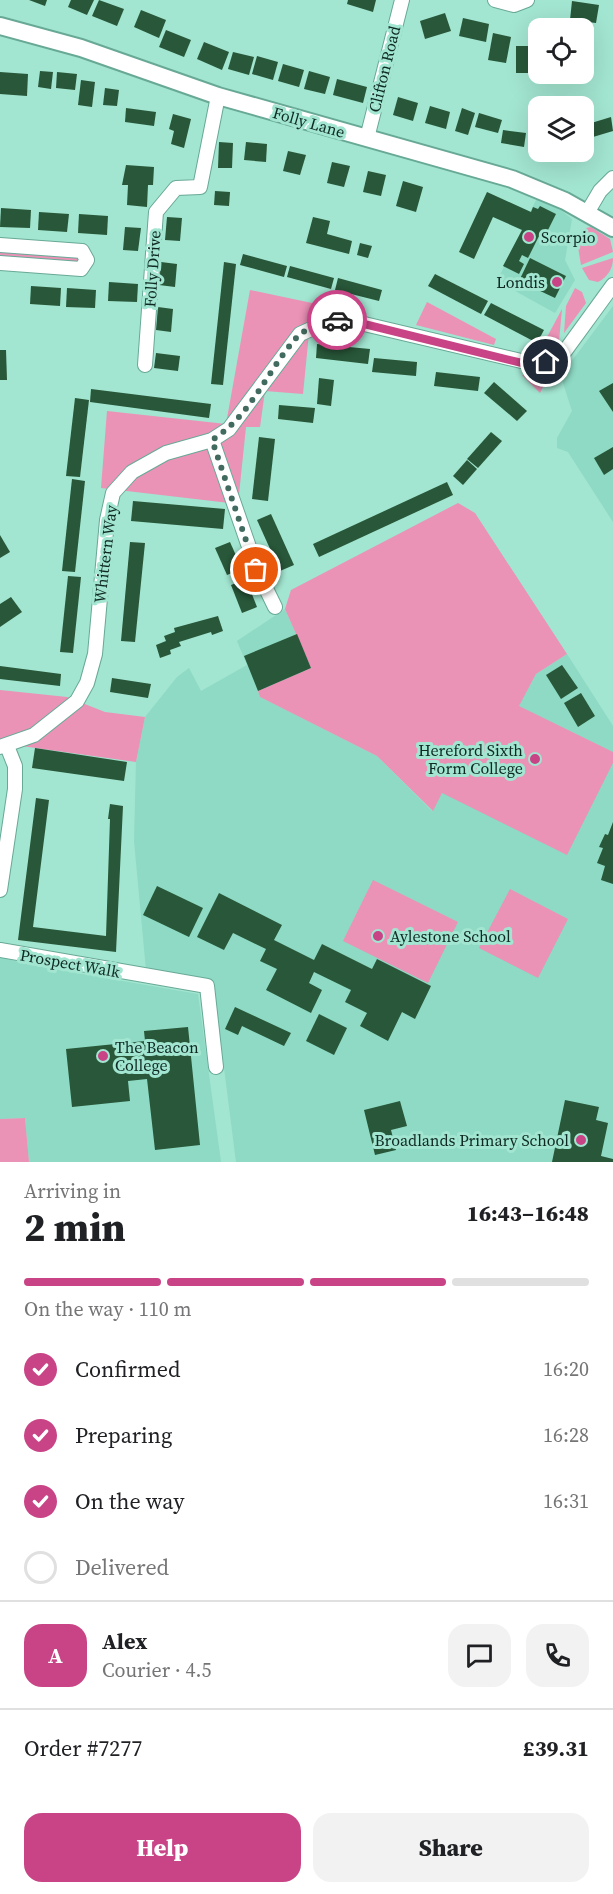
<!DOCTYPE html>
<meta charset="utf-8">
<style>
:root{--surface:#fff;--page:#f2f2f2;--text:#202124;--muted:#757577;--line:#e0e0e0;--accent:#c94486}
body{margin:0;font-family:"Source Serif 4",serif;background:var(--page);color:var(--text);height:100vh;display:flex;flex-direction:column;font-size:22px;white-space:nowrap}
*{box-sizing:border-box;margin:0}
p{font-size:20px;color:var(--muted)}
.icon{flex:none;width:33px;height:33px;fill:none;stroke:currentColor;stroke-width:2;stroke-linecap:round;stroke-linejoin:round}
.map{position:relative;height:1162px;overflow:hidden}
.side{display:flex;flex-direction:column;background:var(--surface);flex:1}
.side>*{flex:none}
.tools{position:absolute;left:528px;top:18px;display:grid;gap:12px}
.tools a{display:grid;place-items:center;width:66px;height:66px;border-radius:12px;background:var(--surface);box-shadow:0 6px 24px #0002;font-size:30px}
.pin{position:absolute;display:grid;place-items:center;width:51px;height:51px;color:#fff;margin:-26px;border:3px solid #fff;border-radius:50%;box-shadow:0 2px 6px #0007}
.courier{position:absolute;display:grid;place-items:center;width:60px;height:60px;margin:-30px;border:4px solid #c94486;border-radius:50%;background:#fff;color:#222;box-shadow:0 2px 8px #0007}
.headline em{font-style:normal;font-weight:800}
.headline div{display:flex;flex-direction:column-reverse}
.headline{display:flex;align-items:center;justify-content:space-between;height:102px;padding:0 24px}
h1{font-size:39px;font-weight:800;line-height:45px}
.bar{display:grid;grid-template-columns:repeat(4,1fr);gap:9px 6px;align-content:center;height:72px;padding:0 24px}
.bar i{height:8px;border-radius:4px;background:var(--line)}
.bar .current{background:var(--accent)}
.bar p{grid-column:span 4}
.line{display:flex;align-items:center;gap:15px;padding:0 24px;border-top:2px solid var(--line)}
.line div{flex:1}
.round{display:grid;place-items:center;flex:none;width:63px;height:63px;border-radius:18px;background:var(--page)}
ol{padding:0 24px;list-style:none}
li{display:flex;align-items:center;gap:18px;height:66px}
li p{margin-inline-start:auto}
li .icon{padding:6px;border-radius:50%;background:var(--accent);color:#fff;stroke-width:4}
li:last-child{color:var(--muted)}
li i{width:33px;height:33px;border:3px solid var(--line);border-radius:50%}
.button{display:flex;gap:12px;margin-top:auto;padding:12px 24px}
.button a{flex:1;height:69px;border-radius:18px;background:var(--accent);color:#fff;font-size:24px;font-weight:800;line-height:69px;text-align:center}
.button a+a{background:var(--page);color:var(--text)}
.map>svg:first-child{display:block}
</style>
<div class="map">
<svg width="613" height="1162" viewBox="0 0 613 1162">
<rect width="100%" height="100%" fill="#a2e5d0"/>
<g fill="#8edac4">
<polygon points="537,198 559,209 572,219 565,260 575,280 555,313 497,281"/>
<polygon points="613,306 613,522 568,452 557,448 557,438 572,411 562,380 564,368 574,358"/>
<polygon points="285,609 311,668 258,691 260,697 377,756 432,811 441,792 519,705 536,674 567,654 613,726 613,1162 236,1162 214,989 146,970 134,841 136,762 145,717 177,677 189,668 201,691 247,665 237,641"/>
<polygon points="0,957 30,965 198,994 221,1162 29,1162 25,1118 0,1119"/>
</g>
<g fill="#eb92b7">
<polygon points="591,227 610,239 613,252 581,265 578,247 586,228"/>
<polygon points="0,245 82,251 85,266 0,263"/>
<path d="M 613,258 C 613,268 608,277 598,282 L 589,280 L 582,268 Z"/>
<polygon points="575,288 582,292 586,303 564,333 566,306"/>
<polygon points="250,290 312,303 303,394 265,391 260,427 246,427 238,504 101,488 107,411 226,424"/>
<polygon points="427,302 496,339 494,345 416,325"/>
<polygon points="562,309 559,341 546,351 539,352"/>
<polygon points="522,375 540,375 546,381 540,393"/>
<polygon points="458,503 475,513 567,654 536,674 519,706 613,752 613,763 567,855 442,793 433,811 377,756 260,697 258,691 311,668 285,609 291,590"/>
<polygon points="0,690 67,697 105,712 145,717 136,762 0,743"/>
<polygon points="373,880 458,922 428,983 343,941"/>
<polygon points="510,889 568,919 538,978 479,948"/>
<polygon points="25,1118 29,1162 0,1162 0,1119"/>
</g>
<g fill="#285739">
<polygon points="29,0 47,0 45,6"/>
<polygon points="71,0 94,0 87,15 68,7"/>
<polygon points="99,0 124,9 117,26 92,16"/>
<polygon points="348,0 376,0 373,12 347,4"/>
<polygon points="572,1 599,5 596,23 570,20"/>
<polygon points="141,10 166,20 159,38 134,27"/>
<polygon points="445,13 451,31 425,39 420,21"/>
<polygon points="463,18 489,24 486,42 459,36"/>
<polygon points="166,30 191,40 184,57 159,47"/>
<polygon points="493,33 511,37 506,63 488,60"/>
<polygon points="204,42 229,52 222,70 197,59"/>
<polygon points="516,46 535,46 534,73 516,73"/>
<polygon points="233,52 254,57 249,75 228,69"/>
<polygon points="257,56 278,62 273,80 252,74"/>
<polygon points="283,64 304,70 299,87 278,81"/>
<polygon points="40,71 53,72 51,89 38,87"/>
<polygon points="309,71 330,77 325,94 304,89"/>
<polygon points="0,72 28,74 27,96 0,94"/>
<polygon points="57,72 77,74 75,90 56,88"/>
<polygon points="337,79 367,87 363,103 333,95"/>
<polygon points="81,80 95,82 92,107 78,105"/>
<polygon points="105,88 119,90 117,106 103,105"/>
<polygon points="398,97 418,103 413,121 393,115"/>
<polygon points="430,106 450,112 446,129 425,123"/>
<polygon points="126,108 156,112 154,126 125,122"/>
<polygon points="462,108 475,113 468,135 455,131"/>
<polygon points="479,113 502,120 498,133 475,127"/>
<polygon points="173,114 191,119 184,148 171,144 174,131 169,129"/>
<polygon points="611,117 613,131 593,137 588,124"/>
<polygon points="503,130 526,133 524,147 501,143"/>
<polygon points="538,130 538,145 532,146 530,132"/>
<polygon points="219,142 233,143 232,168 218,168"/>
<polygon points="246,142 267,144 266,162 244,160"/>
<polygon points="288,151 306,155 300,175 283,171"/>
<polygon points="332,162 350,166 344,187 327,183"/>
<polygon points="126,165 154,167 153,185 148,185 147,207 127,205 128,185 122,185"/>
<polygon points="368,171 386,175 381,196 363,192"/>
<polygon points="403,181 423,187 416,212 396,206"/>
<polygon points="215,191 230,192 229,206 214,205"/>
<polygon points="487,192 531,212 533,207 538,209 540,206 556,214 545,236 540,234 528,258 522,255 519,261 524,264 519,274 503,266 522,230 493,217 474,259 459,252"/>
<polygon points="1,208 31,210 30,228 0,227"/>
<polygon points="39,212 69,214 67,232 38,230"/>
<polygon points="79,214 108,216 107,235 78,233"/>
<polygon points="167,217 182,218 180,241 165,240"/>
<polygon points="313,217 330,221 327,234 352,241 349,254 306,243"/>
<polygon points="125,227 141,228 138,251 123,250"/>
<polygon points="360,243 372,246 368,258 357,255"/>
<polygon points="243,254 287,266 284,277 240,265"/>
<polygon points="530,258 566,276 555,298 519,281"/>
<polygon points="161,262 177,264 175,287 159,285"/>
<polygon points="224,262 236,264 223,385 211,384"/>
<polygon points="290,266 334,278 331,289 287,277"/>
<polygon points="435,274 488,301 481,314 428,286"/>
<polygon points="338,278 382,290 379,301 335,290"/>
<polygon points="109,282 138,284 137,302 108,301"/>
<polygon points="31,286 61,288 60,306 30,304"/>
<polygon points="67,288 96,290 95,308 66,307"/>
<polygon points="491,303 544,330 537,343 484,315"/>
<polygon points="158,307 173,309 171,332 156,330"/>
<polygon points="317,344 370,349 368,364 316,358"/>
<polygon points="0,350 6,350 7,380 0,380"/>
<polygon points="156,353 180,356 178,371 154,368"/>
<polygon points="374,358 417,362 416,376 372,372"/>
<polygon points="436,372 480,377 478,391 434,386"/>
<polygon points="319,378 334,380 331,406 317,404"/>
<polygon points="494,382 527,411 517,421 484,393"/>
<polygon points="613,383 613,412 599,391"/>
<polygon points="91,389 211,404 209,418 90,402"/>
<polygon points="75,398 89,400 80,477 66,476"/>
<polygon points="279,405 315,408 313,423 278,419"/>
<polygon points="491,432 502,441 478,468 467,459"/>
<polygon points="259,437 275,439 268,501 252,499"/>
<polygon points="613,447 613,469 604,475 594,458"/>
<polygon points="467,460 477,469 463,485 453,476"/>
<polygon points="72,479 85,481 75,572 62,571"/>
<polygon points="447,482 453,495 319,557 313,544"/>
<polygon points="133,501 225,509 223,529 131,521"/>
<polygon points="271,514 294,565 280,571 257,520"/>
<polygon points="0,535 10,552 0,558"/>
<polygon points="130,542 145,543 135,642 121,641"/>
<polygon points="230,542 242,569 227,575 215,548"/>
<polygon points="68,576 81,577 73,653 60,652"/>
<polygon points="246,579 257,607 242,613 231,585"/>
<polygon points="11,597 22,612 0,627 0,604"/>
<polygon points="218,616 223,631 212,635 211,632 179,642 181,646 170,650 171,654 160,658 156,645 166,641 164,636 175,632 174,628"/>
<polygon points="297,634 311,668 258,691 244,656"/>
<polygon points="562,665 578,688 561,699 546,675"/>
<polygon points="0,666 61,674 60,686 0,679"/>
<polygon points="112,678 151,684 148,698 110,692"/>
<polygon points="581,693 595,716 578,727 564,703"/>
<polygon points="35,748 127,762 124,781 32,768"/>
<polygon points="36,798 49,800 33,927 106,936 110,819 108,819 110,804 123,806 116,952 18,940"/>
<polygon points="613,822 613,884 601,880 605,866 597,863 603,848 599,847 605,834 608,835"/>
<polygon points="157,886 203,908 189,937 143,915"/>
<polygon points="219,893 282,925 274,940 314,960 322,944 372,969 377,959 431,986 415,1019 402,1012 388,1041 360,1026 367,1013 345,1002 351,990 314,972 309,983 322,990 311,1013 266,990 277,969 260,961 266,949 233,933 224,950 197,937"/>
<polygon points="235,1007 291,1033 284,1046 242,1026 238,1035 225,1029"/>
<polygon points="319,1014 347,1028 334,1055 306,1041"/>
<polygon points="188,1027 200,1145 155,1150 147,1079 128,1081 130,1101 72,1107 66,1049 145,1041 144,1031"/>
<polygon points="565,1100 599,1107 596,1120 608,1123 601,1156 613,1159 613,1162 552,1162"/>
<polygon points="400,1101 407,1126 391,1130 396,1150 375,1155 364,1110"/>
</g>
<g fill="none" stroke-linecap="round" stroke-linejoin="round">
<g stroke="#68a996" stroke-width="16">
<g id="minor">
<polyline points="495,0 514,5 527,0"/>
<polyline points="367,138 402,0"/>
<polyline points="587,213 600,191 613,178"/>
<polyline points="0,245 82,251 87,260 81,269 0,263"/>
<polyline points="145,365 156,212 176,188 200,187 218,96"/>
<polyline points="212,440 257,570 275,607"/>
<polyline points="0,747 34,735 77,701 87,683 95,654 107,520 113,493 132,472 166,453 212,440 229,429 300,334 331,320 343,319 534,364 556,359 565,351 613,285"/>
<polyline points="0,890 15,789 15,766 7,746"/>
<polyline points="0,950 207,986 216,1067"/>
</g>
</g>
<g stroke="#68a996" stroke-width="20">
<polyline id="tertiary" points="0,26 81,48 218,96 512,179 565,201 613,228"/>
</g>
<use href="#minor" stroke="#fff" stroke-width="14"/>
<use href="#tertiary" stroke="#fff" stroke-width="16"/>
</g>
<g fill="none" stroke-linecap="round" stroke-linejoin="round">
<path stroke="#426b60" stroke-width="6" stroke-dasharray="0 10.8" d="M 256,570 L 212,440 C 252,415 267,370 298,336 C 305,329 326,320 337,320"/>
<polyline stroke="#c94486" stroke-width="8" points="337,320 352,321 522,363 546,362"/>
</g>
<g fill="#c94486" stroke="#a2e5d0" stroke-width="2">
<circle cx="529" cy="237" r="6"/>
<circle cx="557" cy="282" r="6"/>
<circle cx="535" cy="759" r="6"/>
<circle cx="378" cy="936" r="6"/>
<circle cx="103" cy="1056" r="6"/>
<circle cx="581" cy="1140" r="6"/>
</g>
<g text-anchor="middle" stroke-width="6" stroke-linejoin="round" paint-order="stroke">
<g font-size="16" fill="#0f2a23" stroke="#a2e5d0">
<text transform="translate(384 69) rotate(-76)" y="6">Clifton Road</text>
<text transform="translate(309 122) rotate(16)" y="6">Folly Lane</text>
<text transform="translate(152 269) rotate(-86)" y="6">Folly Drive</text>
<text transform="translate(105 554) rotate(-83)" y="6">Whittern Way</text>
<text transform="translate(70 963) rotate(10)" y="6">Prospect Walk</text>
</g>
<g font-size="16" fill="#0f2a23" stroke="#a2e5d0" text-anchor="start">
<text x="541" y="243">Scorpio</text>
<text x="545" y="288" text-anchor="end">Londis</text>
<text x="523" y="756" text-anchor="end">Hereford Sixth<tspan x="523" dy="18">Form College</tspan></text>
<text x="390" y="942">Aylestone School</text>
<text x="115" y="1053">The Beacon<tspan x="115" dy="18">College</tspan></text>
<text x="569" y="1146" text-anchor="end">Broadlands Primary School</text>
</g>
</g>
</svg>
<div class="tools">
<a><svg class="icon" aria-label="locate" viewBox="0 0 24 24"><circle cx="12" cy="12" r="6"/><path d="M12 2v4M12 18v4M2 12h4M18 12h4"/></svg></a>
<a><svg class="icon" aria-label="layers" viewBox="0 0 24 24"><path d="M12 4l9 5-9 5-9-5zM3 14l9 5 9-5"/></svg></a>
</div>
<div class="pin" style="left:256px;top:570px;background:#ea580c"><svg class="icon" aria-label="bag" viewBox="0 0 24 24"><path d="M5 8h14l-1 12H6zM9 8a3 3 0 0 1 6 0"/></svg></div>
<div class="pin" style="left:546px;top:362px;background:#1f2937"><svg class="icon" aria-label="home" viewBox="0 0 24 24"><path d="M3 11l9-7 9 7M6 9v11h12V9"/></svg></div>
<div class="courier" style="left:337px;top:320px"><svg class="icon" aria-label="car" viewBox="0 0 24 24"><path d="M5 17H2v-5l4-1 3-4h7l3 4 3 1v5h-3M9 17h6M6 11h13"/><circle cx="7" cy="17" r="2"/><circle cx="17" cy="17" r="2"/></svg></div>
</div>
<section class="side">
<div class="headline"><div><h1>2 min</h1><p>Arriving in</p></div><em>16:43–16:48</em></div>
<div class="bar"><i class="current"></i><i class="current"></i><i class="current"></i><i></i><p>On the way · 110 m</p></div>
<ol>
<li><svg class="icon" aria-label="check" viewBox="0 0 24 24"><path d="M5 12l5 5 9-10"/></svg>Confirmed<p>16:20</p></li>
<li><svg class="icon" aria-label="check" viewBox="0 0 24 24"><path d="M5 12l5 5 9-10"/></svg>Preparing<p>16:28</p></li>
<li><svg class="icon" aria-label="check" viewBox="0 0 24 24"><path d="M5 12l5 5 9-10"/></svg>On the way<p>16:31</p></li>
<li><i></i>Delivered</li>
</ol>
<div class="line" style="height:108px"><b class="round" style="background:var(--accent);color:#fff">A</b><div><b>Alex</b><p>Courier · 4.5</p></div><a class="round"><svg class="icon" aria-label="chat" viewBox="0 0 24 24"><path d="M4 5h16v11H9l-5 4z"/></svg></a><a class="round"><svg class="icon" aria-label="phone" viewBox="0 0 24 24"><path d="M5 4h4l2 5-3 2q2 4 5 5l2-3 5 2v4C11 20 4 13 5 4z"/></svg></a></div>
<div class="line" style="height:78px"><div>Order #7277</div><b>£39.31</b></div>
<div class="button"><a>Help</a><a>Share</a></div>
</section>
